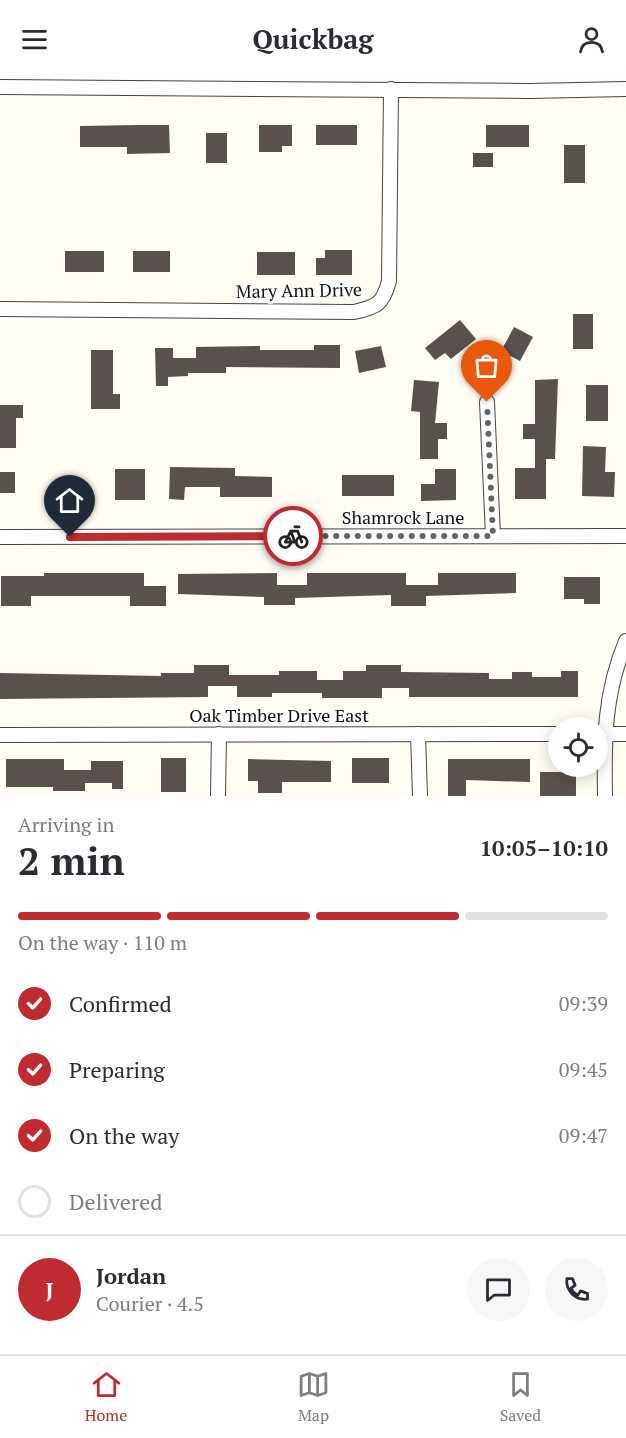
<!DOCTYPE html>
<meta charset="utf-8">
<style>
:root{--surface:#fff;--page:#f7f7f7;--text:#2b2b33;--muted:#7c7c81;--line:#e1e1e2;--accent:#be2b30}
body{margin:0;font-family:"PT Serif",serif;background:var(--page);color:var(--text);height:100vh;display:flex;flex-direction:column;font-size:22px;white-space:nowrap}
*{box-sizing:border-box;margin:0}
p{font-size:20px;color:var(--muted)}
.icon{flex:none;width:33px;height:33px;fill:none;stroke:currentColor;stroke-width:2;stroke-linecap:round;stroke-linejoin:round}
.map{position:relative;height:718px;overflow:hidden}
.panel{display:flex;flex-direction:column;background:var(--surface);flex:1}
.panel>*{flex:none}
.fabs{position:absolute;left:548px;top:639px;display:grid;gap:12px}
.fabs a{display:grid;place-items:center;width:60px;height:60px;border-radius:50%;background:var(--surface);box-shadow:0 3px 15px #0003;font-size:30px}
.pin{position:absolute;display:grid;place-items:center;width:51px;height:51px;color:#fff;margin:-62px -26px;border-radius:50% 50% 50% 0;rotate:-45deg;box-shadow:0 0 6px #0007}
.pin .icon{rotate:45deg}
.courier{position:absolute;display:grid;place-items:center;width:60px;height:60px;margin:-30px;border:4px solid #be2b30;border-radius:50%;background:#fff;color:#222;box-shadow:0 2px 8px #0007}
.head em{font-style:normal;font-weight:600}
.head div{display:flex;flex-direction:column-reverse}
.head{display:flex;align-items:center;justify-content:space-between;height:102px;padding:0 18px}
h1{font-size:39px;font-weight:600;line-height:45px}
.bar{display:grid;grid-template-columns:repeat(4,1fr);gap:9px 6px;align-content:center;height:72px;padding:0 18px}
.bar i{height:8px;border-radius:4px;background:var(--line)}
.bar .current{background:var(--accent)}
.bar p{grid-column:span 4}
.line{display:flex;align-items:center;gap:15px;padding:0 18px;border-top:2px solid var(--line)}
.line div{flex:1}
.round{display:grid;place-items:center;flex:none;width:63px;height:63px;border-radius:32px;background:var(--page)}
ol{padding:0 18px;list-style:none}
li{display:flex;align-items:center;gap:18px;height:66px}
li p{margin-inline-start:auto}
li .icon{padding:6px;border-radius:50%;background:var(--accent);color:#fff;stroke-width:4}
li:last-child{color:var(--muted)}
li i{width:33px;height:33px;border:3px solid var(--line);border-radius:50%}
header{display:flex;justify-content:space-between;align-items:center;height:78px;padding:0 18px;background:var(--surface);font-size:27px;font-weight:600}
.menu{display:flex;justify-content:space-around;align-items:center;height:84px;border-top:2px solid var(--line);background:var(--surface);font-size:16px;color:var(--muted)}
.menu a{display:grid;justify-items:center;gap:3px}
.menu .current{color:var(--accent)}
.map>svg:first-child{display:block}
</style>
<header><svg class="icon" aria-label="menu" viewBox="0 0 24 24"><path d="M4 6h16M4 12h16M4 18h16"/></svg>Quickbag<svg class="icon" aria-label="person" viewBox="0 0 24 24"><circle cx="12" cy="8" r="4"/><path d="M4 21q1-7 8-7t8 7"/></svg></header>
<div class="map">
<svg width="626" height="718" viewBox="0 0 626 718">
<rect width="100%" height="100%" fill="#fffdf4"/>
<g fill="#59514d">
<polygon points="138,47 169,47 170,75 127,76 127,69 80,69 80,48"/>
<polygon points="259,47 292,47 292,68 282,68 282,74 259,74"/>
<rect x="316" y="47" width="41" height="20"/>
<rect x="486" y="47" width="43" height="22"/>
<rect x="206" y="55" width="21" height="30"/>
<rect x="564" y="67" width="21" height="38"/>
<rect x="473" y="75" width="20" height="14"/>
<polygon points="325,172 352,172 352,197 316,197 316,180 325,180"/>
<rect x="65" y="173" width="39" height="21"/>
<rect x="133" y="173" width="37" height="21"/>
<rect x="257" y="174" width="38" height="23"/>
<rect x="573" y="236" width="20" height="35"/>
<polygon points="460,242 476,261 451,281 445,275 435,282 425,270"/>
<polygon points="514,249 533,259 520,283 501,273"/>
<polygon points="314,267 340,267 340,290 226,289 226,295 188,295 188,298 168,299 168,308 156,308 155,270 173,270 173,280 196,280 196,269 260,268 260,272 314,272"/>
<polygon points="381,268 386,289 359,295 355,273"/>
<polygon points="91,272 113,272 113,316 120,316 120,331 91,331"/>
<polygon points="558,301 555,381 546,381 546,421 515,421 515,390 535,390 535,361 523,361 523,346 535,346 535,302"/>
<polygon points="414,302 439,304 435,345 447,345 447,361 438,361 438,381 420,381 420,334 411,333"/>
<rect x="586" y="307" width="22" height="36"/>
<polygon points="0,327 23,327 23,340 16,340 16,370 0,370"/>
<polygon points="583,368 606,369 605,394 615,394 614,419 582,418"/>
<polygon points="170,389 235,390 235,398 272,399 272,419 220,419 220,409 185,409 184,422 169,421"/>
<rect x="115" y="391" width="30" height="31"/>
<polygon points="435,391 456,391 456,422 421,423 421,406 435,406"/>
<rect x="0" y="394" width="15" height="21"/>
<rect x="342" y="397" width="52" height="21"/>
<polygon points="44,495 144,495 144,508 166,508 166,528 130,528 130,518 31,518 31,528 1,528 1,498 44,498"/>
<polygon points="277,495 277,507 307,507 307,495 406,495 406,507 438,507 438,495 516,495 516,515 426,518 426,528 391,528 391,517 295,520 295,527 264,527 264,519 178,516 178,496"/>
<polygon points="564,499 600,499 600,526 584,526 584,521 564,521"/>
<polygon points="194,587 229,587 229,597 279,597 279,593 317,593 317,602 343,602 343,593 366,593 366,587 401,587 401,594 489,595 489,601 512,601 512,594 532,594 532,599 561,599 561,593 578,593 578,619 409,619 409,610 382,610 382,620 322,620 322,615 272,615 272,619 237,619 237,608 208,608 208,619 0,621 0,595 161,598 161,595 194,595"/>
<rect x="161" y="680" width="25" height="34"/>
<rect x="352" y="680" width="37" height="25"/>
<polygon points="6,681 64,681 64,692 91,692 91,683 123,683 123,711 112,711 112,705 85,705 85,713 53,713 53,709 6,709"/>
<polygon points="248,681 331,683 331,704 282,704 282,715 258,715 258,703 248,703"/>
<polygon points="448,681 530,681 530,704 466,702 466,718 448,718"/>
<polygon points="561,688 576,688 576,718 540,718 540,694 561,694"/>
</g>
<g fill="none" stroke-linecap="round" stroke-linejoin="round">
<g stroke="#434343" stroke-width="16">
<g id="minor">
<polyline points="0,9 529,13 626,11"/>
<path d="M 0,231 L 354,234 C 377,229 383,226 389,203 L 391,11"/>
<polyline points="487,324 493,458"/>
<polyline points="0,459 626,458"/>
<polyline points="418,656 420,718"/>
<polyline points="597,656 626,656"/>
<polyline points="0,657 558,656"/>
<polyline points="218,718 219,656"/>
<path d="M 605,718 C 604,662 604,616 626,563"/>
</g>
</g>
<use href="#minor" stroke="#fff" stroke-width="14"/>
</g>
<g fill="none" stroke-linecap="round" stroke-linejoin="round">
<polyline stroke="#646360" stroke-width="6" stroke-dasharray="0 10.8" points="293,458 493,458 487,324"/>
<polyline stroke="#be2b30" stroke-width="8" points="70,459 293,458"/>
</g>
<g text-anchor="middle" stroke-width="6" stroke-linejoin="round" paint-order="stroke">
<g font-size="18" fill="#101010" stroke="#fff">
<text transform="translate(299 213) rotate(-1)" y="6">Mary Ann Drive</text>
<text x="403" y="446">Shamrock Lane</text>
<text x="279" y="644">Oak Timber Drive East</text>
</g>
</g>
</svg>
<div class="fabs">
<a><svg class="icon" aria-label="locate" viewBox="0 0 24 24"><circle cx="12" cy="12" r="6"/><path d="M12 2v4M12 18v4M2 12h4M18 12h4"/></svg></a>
</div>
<div class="pin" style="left:487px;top:324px;background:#ea580c"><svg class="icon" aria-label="bag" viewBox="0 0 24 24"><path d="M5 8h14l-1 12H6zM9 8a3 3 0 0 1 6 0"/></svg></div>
<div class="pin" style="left:70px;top:459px;background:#1f2937"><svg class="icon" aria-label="home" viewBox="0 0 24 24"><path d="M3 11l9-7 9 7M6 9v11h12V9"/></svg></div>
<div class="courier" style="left:293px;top:458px"><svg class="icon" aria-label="bike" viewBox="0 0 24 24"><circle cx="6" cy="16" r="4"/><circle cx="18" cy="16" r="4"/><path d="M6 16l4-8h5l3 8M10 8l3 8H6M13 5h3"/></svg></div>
</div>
<section class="panel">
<div class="head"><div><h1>2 min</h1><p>Arriving in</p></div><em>10:05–10:10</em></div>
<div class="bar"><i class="current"></i><i class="current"></i><i class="current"></i><i></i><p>On the way · 110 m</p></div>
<ol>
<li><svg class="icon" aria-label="check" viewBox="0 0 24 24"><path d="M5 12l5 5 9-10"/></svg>Confirmed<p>09:39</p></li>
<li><svg class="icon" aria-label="check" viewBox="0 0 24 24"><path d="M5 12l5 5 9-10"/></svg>Preparing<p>09:45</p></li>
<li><svg class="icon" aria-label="check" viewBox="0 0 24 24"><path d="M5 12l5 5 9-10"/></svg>On the way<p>09:47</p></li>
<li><i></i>Delivered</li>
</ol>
<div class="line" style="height:108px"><b class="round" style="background:var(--accent);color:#fff">J</b><div><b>Jordan</b><p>Courier · 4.5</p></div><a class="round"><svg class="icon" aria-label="chat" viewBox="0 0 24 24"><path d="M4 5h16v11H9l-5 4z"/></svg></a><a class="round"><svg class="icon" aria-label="phone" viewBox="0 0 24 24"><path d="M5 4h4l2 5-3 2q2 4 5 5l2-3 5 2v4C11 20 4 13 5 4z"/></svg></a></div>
</section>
<nav class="menu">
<a class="current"><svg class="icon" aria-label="home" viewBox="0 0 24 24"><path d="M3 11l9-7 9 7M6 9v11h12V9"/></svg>Home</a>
<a><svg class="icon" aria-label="map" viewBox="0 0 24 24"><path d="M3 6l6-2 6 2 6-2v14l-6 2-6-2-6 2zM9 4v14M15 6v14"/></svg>Map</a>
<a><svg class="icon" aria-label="saved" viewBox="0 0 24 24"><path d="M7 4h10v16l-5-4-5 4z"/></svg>Saved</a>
</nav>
